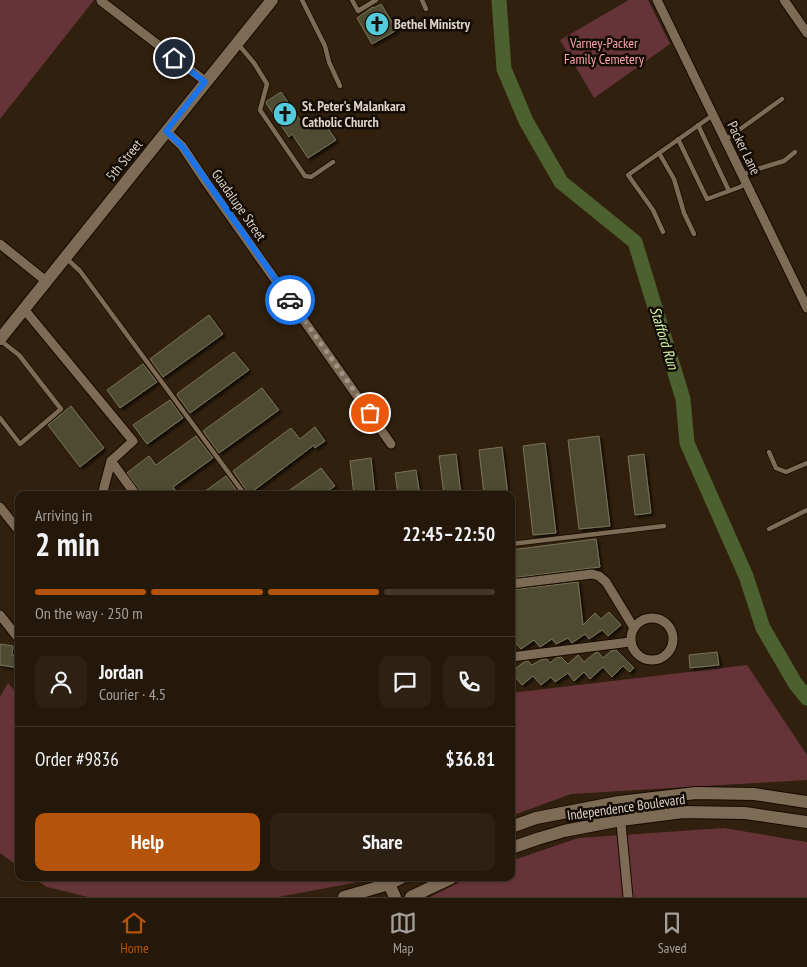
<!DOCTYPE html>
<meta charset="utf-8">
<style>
:root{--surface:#24180a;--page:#2c2113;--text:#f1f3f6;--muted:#a3a09c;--line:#41372b;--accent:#b45309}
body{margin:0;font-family:"PT Sans Narrow",sans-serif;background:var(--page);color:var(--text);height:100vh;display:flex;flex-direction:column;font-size:19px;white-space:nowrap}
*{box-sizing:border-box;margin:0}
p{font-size:16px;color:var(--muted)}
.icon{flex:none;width:28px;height:28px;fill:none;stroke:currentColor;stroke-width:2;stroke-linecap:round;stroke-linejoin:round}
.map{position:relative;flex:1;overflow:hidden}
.sheet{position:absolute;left:15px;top:491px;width:500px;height:390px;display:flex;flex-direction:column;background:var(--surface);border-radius:10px;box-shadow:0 1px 4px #0004,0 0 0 1px var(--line)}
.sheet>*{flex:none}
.pin{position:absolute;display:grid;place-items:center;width:42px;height:42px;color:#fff;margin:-21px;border:2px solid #fff;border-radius:50%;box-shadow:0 1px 5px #0007}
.courier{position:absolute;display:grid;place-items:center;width:50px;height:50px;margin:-25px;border:4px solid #1a73e8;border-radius:50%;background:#fff;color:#222;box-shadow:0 1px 6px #0007}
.summary em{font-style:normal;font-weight:700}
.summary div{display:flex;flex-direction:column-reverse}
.summary{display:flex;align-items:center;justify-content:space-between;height:85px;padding:0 20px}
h1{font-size:32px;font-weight:700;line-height:38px}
.bar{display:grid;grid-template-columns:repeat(4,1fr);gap:8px 5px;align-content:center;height:60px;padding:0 20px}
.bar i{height:6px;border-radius:4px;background:var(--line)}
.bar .active{background:var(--accent)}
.bar p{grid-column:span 4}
.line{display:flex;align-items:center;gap:12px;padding:0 20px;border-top:1px solid var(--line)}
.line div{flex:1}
.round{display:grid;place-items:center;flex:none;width:52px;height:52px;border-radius:10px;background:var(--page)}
.button{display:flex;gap:10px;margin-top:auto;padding:10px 20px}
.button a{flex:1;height:58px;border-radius:10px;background:var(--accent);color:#fff;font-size:20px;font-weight:700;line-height:58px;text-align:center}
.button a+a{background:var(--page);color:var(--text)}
.tabs{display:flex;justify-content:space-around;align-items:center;height:70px;border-top:1px solid var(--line);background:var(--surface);font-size:14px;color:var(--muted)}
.tabs a{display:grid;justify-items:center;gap:2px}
.tabs .active{color:var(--accent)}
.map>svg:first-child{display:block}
</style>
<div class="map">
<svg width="807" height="897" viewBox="0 0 807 897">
<defs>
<filter id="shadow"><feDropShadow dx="2.5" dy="2.5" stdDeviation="1" flood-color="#0009"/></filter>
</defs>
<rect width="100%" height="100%" fill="#30200d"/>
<g fill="#663438">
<polygon points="0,0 94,0 0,119"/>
<polygon points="629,0 648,0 670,44 594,98 560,40"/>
<polygon points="747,665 807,755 807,780 571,794 511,816 511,693"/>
<polygon points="8,683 19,696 19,867 0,853 0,697"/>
<polygon points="724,828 807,842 807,897 430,897 468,878 511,878 511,861 578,838"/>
<polygon points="33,878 365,878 353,883 278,897 88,897 47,887"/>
</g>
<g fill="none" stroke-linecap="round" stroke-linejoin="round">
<polyline stroke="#4d602f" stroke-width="15" points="499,0 504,69 526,121 561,182 635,242 683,399 687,443 746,576 763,628 795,683 807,698"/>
</g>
<g fill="#504b32" stroke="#79745a" filter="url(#shadow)">
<polygon points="381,4 397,30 372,44 357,18 373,7 374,8"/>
<polygon points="281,92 307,130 322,120 336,140 308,158 292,134 289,137 266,103 267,101"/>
<polygon points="209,315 223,334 163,377 150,359"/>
<polygon points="234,352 249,370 190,413 177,395 178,393"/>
<polygon points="143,364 157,382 120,408 107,390"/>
<polygon points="262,388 279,410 219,453 203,431"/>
<polygon points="170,400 183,418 147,444 133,425"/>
<polygon points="71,406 104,448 80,467 48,425"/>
<polygon points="315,427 325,441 315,448 314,445 249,494 233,471 291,428 300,439"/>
<polygon points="196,436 213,458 173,487 179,495 143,495 127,473 149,456 156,465"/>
<polygon points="599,436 610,526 579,529 568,440"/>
<polygon points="545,443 556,533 533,535 523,446"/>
<polygon points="502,447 508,495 484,495 479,450"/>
<polygon points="456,454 461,495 444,495 439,456"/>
<polygon points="644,454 651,513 635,515 628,456"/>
<polygon points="371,458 375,495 354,495 350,461"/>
<polygon points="321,468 335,486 322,495 283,495"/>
<polygon points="416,470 420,495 398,495 395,473"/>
<polygon points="226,476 240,495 200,495"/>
<polygon points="596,539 600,567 512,578 511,550"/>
<polygon points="578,582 583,625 595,613 601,619 609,612 621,625 608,636 602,630 589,639 585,634 572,643 568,638 556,644 552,639 540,647 534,640 521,649 511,637 511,590"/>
<polygon points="0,644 13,646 12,655 19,656 19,668 0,665"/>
<polygon points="616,650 634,668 630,672 623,666 612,677 603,667 590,679 584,672 574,681 568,673 555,682 551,677 541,685 533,676 522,685 511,672 524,662 528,661 532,665 541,660 547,659 550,663 556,658 561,657 568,664 578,655 584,662 595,653 598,652 603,658 611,651"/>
<polygon points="717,652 719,665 690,668 689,655"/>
</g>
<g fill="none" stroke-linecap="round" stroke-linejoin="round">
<g stroke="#170900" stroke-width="6">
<g id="lane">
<polyline points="302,0 325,46 329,62 340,86"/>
<polyline points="352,0 358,11 376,0"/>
<polyline points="422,0 426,9"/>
<polyline points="238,44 254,63 267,84 260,110 305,176 311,177 333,162"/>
<polyline points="698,125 729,191"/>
<polyline points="678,139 707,199 740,187 746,183"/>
<polyline points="725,140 782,99"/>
<polyline points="659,153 674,179 684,213 694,234"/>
<polyline points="742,175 751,171 784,161 795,152"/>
<polyline points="663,232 653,210 628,175 713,115"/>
<polyline points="66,258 80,271 245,495"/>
<polyline points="0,418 20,444 61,409 19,355 1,341"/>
<polyline points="769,452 776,468 786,472 807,463"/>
<polyline points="769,529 807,510"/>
<polyline points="511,544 664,526"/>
</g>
</g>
<g stroke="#170900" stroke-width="11">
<g id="street">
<polyline points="657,0 807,308"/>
<polyline points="784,0 807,33"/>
<polyline points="101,1 205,81"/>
<polyline points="166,131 182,146 206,182 391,444"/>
<polyline points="0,244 46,281"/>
<polyline points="24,309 133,441 111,461 102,495"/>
<polyline points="111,461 136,495"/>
<polyline points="0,507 19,531"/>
<polyline points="511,584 592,574 599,576 606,582 634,628"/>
<polyline points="0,615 19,639"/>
<circle cx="652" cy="639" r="21"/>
<polyline points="511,657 630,642"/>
<polyline points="619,802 628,897"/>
</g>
</g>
<g stroke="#170900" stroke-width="14">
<g id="secondary">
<polyline points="0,339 272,0"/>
<polyline points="511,827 536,818 619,802 696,793 754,794 807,802"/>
<polyline points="511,848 537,839 564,831 621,820 683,812 745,813 807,822"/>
<polyline points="389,884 395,897"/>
<polyline points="344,897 389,884 401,878"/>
<polyline points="411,897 451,878"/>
</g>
</g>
<use href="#lane" stroke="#7d6b56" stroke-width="4.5"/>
<use href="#street" stroke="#7d6b56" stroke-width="9"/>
<use href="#secondary" stroke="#7d6b56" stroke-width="12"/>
</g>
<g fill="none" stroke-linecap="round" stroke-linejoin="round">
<polyline stroke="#a09486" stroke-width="5" stroke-dasharray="0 9" points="290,300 370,413"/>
<polyline stroke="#1a73e8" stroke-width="6" points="174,58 205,82 166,131 182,146 290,300"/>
</g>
<defs>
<g id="church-disc" transform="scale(1.25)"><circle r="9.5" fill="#54cadd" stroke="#120c05"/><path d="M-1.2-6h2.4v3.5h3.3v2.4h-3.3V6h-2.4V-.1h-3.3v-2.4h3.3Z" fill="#111"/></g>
</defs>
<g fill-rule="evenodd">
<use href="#church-disc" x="377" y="24"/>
<use href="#church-disc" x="285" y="114"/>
</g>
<g text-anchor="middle" stroke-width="5" stroke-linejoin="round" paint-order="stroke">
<g font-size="14" font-weight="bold" fill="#ddd2c7" stroke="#120c05" text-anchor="start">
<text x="394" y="29">Bethel Ministry</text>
<text x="302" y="111">St. Peter's Malankara<tspan x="302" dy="16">Catholic Church</tspan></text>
</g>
<g font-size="14" fill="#fba2a7" stroke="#120c05">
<text x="604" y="48">Varney-Packer<tspan x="604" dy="16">Family Cemetery</tspan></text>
</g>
<g font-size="14" fill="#ddd2c7" stroke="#120c05">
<text transform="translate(744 148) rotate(64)" y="5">Packer Lane</text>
<text transform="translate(124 160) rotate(-51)" y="5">5th Street</text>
<text transform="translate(239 205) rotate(55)" y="5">Guadalupe Street</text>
<text transform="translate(626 807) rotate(-8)" y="5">Independence Boulevard</text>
</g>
<g font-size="15" font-style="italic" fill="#d2f2a4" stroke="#120c05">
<text transform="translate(664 338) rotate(73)" y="5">Stafford Run</text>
</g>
</g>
</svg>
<div class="pin" style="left:370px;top:413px;background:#ea580c"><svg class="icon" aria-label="bag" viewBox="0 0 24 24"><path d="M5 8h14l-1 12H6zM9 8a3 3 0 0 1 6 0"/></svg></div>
<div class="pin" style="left:174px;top:58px;background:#1f2937"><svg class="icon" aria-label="home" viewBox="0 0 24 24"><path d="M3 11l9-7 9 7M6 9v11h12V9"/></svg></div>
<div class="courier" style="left:290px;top:300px"><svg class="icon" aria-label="car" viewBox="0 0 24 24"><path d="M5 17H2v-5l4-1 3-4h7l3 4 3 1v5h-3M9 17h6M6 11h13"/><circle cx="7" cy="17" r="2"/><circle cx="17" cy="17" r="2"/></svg></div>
<section class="sheet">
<div class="summary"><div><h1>2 min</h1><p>Arriving in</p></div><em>22:45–22:50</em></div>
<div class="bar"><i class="active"></i><i class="active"></i><i class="active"></i><i></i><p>On the way · 250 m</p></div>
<div class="line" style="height:90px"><a class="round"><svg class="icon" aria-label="person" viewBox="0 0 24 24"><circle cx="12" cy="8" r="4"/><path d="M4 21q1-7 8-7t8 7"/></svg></a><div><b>Jordan</b><p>Courier · 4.5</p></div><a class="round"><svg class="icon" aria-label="chat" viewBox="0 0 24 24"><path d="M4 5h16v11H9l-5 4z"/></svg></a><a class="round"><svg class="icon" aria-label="phone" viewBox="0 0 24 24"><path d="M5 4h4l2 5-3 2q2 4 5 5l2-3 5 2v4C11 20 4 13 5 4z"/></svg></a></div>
<div class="line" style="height:65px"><div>Order #9836</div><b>$36.81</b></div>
<div class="button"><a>Help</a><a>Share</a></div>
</section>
</div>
<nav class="tabs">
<a class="active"><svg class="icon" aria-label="home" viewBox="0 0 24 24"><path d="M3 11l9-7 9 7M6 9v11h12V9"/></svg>Home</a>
<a><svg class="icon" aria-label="map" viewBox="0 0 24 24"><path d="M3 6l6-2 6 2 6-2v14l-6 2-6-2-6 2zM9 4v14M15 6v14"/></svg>Map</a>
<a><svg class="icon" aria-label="saved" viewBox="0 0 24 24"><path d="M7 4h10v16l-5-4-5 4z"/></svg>Saved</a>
</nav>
